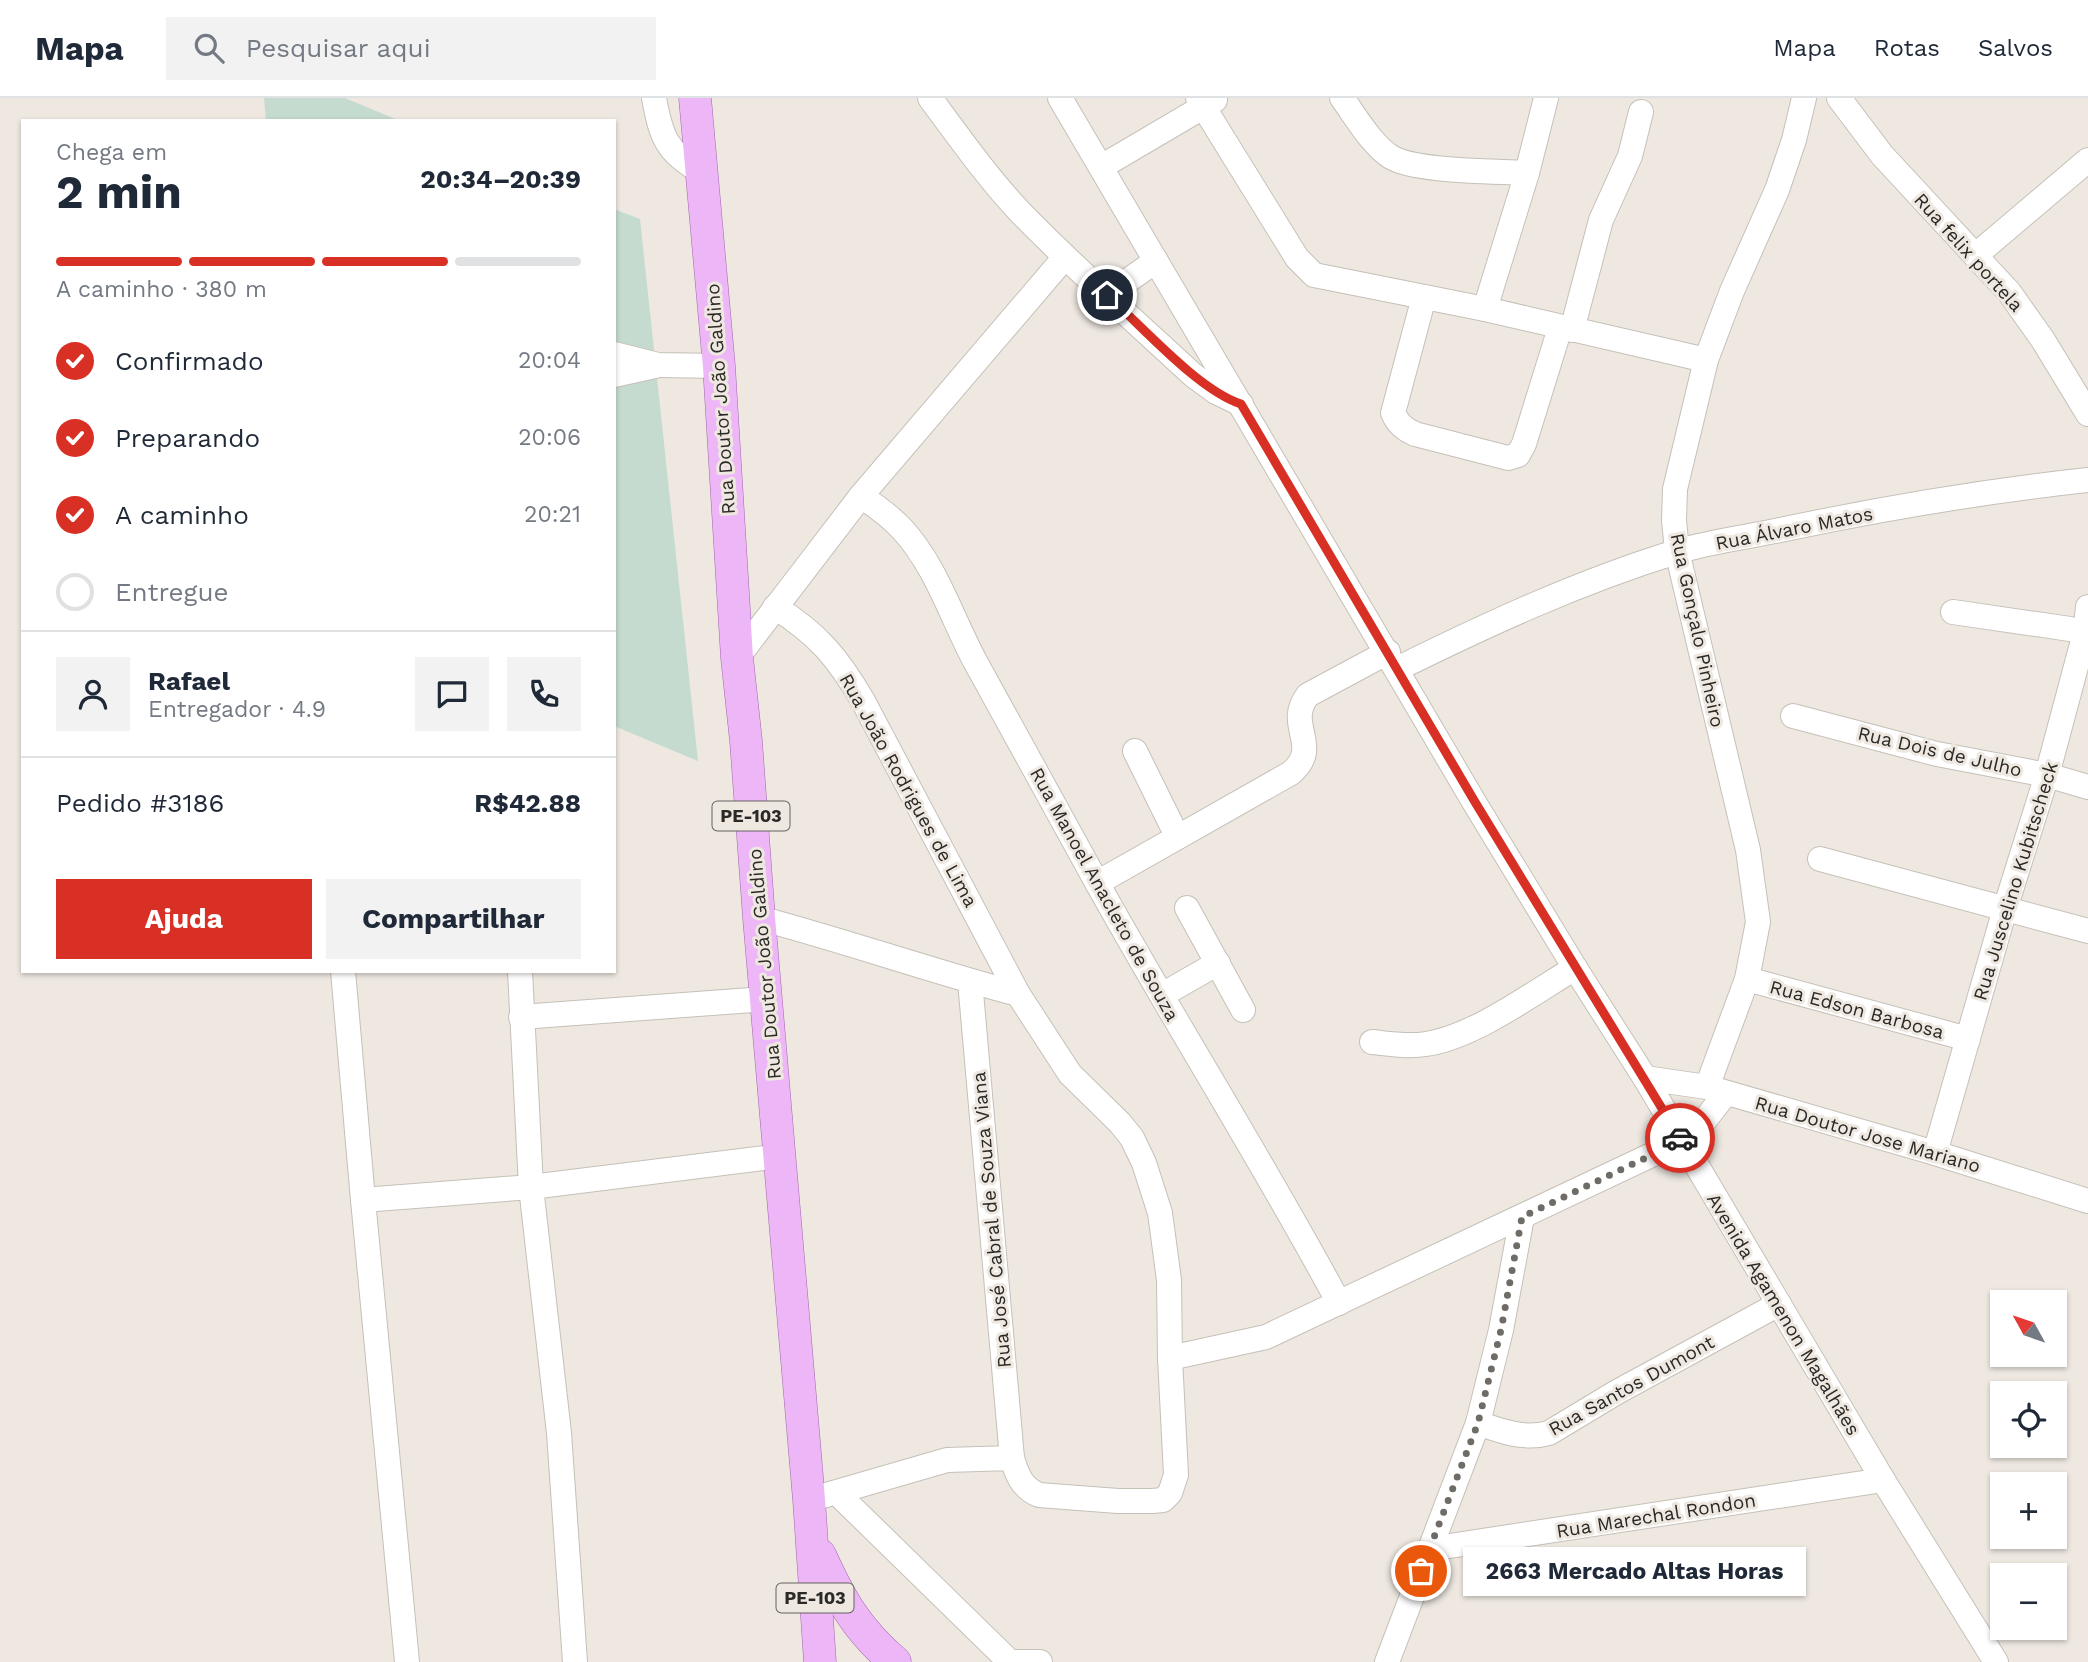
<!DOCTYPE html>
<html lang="pt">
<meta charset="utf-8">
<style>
:root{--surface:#fff;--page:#f2f2f3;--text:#1f2937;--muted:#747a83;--line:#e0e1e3;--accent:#d93025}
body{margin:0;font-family:"Work Sans",sans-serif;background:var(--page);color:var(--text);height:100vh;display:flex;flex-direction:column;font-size:26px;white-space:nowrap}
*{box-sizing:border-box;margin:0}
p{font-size:23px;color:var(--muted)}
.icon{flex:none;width:38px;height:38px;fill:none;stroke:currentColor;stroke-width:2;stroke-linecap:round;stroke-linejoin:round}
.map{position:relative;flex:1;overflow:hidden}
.drawer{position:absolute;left:21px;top:21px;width:595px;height:854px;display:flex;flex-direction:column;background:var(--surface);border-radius:0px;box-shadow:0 2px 5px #0004}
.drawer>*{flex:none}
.needle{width:46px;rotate:310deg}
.tools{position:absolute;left:1990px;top:1192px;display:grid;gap:14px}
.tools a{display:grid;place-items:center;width:77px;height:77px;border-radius:0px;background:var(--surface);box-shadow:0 2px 5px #0004;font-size:35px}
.pin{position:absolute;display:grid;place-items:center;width:60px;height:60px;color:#fff;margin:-30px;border:4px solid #fff;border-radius:50%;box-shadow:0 2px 7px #0007}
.courier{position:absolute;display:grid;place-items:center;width:70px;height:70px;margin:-35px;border:5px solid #d93025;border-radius:50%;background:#fff;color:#222;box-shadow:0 2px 9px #0007}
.bubble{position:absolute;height:49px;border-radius:0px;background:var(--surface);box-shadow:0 2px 5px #0004;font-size:23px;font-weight:700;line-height:49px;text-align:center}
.summary em{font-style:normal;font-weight:700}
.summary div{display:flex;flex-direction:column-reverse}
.summary{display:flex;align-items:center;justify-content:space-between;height:119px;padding:0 35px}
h1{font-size:46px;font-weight:700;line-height:52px}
.bar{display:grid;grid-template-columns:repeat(4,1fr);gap:10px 7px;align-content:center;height:84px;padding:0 35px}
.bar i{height:9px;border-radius:5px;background:var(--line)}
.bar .active{background:var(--accent)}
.bar p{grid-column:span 4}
.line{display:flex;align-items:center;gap:18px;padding:0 35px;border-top:2px solid var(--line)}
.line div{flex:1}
.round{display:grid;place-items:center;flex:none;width:74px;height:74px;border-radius:0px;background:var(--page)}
ol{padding:0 35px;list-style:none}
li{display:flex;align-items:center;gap:21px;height:77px}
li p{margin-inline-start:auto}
li .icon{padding:7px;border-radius:50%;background:var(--accent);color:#fff;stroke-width:4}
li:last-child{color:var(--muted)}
li i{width:38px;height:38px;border:4px solid var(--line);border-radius:50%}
.button{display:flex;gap:14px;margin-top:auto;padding:14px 35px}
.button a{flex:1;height:80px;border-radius:0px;background:var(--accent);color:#fff;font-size:28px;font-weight:700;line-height:80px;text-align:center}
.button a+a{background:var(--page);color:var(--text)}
header{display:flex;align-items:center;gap:42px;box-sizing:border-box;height:98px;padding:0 35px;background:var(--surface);border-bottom:2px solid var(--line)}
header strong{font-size:33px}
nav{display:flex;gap:38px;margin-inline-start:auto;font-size:24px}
.search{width:490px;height:63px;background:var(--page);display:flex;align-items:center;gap:18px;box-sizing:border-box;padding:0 24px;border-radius:0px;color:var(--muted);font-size:26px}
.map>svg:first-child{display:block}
</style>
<header>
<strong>Mapa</strong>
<div class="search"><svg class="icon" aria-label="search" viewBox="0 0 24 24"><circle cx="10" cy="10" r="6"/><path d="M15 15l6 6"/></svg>Pesquisar aqui</div>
<nav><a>Mapa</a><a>Rotas</a><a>Salvos</a></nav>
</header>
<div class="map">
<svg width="2088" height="1564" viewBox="0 0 2088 1564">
<rect width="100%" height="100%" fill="#eee8e1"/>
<g fill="#c5dbcf">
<polygon points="264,0 345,0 400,23 266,23"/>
<polygon points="614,111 640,121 698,663 614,628"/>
</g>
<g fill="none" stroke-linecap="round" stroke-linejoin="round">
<g stroke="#c5c0b8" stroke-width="26">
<g id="minor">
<path d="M 654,0 C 661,39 667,55 702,74"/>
<path d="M 930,0 C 959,39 987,79 1020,114 C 1075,171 1135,223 1193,277 L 1216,294 L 1241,306"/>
<polyline points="1060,0 1474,704 1575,870 1645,980 1883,1382 1996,1564"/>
<polyline points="1198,0 1297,160 1314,177 1485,211 1706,262"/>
<path d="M 1342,0 C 1356,19 1371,46 1391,59 C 1416,74 1496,73 1527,75"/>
<polyline points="1839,0 1882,57 2009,194 2043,242 2088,316"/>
<polyline points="1101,69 1215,2"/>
<polyline points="1976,157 2088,62"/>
<polyline points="1107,197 1156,163"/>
<path d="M 1424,199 L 1393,315 C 1398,326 1404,331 1415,336 L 1508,360 L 1518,357 L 1524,346 L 1560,230"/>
<polyline points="1485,211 1527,75 1546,0"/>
<polyline points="1572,232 1601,122 1630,58 1641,14"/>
<polyline points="614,256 658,267 719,268"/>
<polyline points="614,277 655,268"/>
<path d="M 861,398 C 876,408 890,418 902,431 C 937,469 952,521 976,565 C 1016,638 1056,711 1096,783 C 1175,925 1262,1062 1339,1205"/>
<path d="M 775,509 C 818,536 838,560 863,603 L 1018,896"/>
<polyline points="1953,514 2070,531 2088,536"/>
<polyline points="737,560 861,398 1065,159"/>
<path d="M 1397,571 C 1488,526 1579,484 1676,454 C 1711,443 1749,439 1785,431 C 1885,410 1986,393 2088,382"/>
<polyline points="1793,618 1937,656 2047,677 2088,689"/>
<polyline points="1135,653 1177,738"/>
<polyline points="1820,761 2088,833"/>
<path d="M 1097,785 L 1291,675 C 1323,648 1284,627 1308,597 L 1388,554"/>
<polyline points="1187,810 1243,912"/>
<path d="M 759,820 C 846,843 931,873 1018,896 L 1070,976 L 1120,1025 L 1132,1040 L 1144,1065 L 1160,1115 L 1169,1182 L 1170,1260"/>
<polyline points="343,873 363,1102 407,1564"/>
<polyline points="520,873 531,1089 559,1335 575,1564"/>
<polyline points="1747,881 1968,941"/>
<polyline points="970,883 1012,1360"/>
<polyline points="1162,897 1218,865"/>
<polyline points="521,919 766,901"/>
<path d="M 1372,944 C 1390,946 1408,949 1426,946 C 1474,939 1533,895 1575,870"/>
<polyline points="1645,980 1707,989 1935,1055 2088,1103"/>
<polyline points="1707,989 1747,881 1758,824 1748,752 1677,453 1674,422 1675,391 1706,262 1732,193 1777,92 1794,42 1804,0"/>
<polyline points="1935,1055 2005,811 2047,677 2085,535 2088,509"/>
<polyline points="363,1102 531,1089 780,1058"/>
<path d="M 1478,1325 C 1500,1333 1525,1342 1549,1335 L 1617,1294 L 1779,1206"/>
<polyline points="837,1395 1010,1564"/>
<path d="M 809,1402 L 947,1362 L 1012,1360 C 1017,1377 1022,1390 1039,1397 L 1118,1403 L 1152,1403 L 1163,1402 L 1170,1395 L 1176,1377 L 1170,1260 L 1266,1239 L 1681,1043 L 1701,1027 L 1726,995"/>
<polyline points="1430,1451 1883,1382"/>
<polyline points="1005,1564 1040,1564"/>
<polyline points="1387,1564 1478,1325 1501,1232 1522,1119"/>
</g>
</g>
<g stroke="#a165aa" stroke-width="33">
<g id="major">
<polyline points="695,0 719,268 737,560 746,643 759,820 809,1402 820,1564"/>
<path d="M 820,1457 C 840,1501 857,1532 895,1564"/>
</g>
</g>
<use href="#minor" stroke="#fff" stroke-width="24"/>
<use href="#major" stroke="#ecb6f7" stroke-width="32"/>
</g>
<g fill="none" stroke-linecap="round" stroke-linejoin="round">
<polyline stroke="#6f6c67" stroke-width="7" stroke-dasharray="0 12.6" points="1421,1473 1478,1325 1501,1232 1522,1119 1681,1043 1680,1040"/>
<path stroke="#d93025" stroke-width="9" d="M 1107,197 C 1142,228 1198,292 1241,306 L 1475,704 L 1680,1040"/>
</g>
<g text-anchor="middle" stroke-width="6" stroke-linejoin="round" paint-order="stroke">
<g fill="#eee8e1" stroke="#66625e" stroke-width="2">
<rect x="712.5" y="703.5" width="77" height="29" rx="5"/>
<rect x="776.5" y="1485.5" width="77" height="29" rx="5"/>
</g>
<g font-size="18" font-weight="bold" fill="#2b2926">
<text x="751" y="724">PE-103</text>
<text x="815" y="1506">PE-103</text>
</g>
<g font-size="19" fill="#2b2926" stroke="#eee8e1">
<text transform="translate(1969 154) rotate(48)" y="7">Rua felix portela</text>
<text transform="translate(720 301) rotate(-94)" y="7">Rua Doutor João Galdino</text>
<text transform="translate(1794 430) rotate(-11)" y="7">Rua Álvaro Matos</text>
<text transform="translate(1698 532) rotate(78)" y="7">Rua Gonçalo Pinheiro</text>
<text transform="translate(1940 653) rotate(13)" y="7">Rua Dois de Julho</text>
<text transform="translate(909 692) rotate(61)" y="7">Rua João Rodrigues de Lima</text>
<text transform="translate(2015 783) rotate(-73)" y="7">Rua Juscelino Kubitscheck</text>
<text transform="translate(1105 796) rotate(61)" y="7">Rua Manoel Anacleto de Souza</text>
<text transform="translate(764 866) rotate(-95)" y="7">Rua Doutor João Galdino</text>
<text transform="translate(1857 911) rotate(15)" y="7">Rua Edson Barbosa</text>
<text transform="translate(1868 1036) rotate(16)" y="7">Rua Doutor Jose Mariano</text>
<text transform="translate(991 1122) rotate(-95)" y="7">Rua José Cabral de Souza Viana</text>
<text transform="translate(1784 1216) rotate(59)" y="7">Avenida Agamenon Magalhães</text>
<text transform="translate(1631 1287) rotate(-29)" y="7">Rua Santos Dumont</text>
<text transform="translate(1656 1417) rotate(-9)" y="7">Rua Marechal Rondon</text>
</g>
</g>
</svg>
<div class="tools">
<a><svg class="needle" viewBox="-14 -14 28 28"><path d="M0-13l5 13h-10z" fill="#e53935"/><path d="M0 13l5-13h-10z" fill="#747a83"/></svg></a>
<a><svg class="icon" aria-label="locate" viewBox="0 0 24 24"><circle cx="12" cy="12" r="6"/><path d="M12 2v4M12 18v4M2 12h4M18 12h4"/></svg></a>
<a>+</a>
<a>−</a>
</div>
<div class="pin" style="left:1421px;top:1473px;background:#ea580c"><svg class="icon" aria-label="bag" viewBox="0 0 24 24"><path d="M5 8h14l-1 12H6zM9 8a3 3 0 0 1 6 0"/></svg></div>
<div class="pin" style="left:1107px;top:197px;background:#1f2937"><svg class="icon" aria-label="home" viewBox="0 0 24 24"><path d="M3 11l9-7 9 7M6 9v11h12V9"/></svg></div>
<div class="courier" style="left:1680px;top:1040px"><svg class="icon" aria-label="car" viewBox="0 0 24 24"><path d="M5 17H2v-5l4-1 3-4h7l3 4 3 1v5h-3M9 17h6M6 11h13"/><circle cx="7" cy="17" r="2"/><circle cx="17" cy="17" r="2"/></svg></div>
<div class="bubble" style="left:1463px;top:1449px;width:343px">2663 Mercado Altas Horas</div>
<section class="drawer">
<div class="summary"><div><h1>2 min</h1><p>Chega em</p></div><em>20:34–20:39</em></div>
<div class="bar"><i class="active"></i><i class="active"></i><i class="active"></i><i></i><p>A caminho · 380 m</p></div>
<ol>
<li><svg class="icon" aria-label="check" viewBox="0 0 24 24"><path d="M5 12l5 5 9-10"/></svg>Confirmado<p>20:04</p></li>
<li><svg class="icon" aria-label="check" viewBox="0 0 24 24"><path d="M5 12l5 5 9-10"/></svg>Preparando<p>20:06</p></li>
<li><svg class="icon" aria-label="check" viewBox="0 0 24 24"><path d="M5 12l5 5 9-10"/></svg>A caminho<p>20:21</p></li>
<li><i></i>Entregue</li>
</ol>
<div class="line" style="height:126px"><a class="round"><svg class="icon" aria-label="person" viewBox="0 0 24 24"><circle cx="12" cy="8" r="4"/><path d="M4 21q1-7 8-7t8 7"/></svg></a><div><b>Rafael</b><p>Entregador · 4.9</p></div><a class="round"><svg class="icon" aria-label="chat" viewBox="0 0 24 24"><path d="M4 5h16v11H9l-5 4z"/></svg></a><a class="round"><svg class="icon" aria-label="phone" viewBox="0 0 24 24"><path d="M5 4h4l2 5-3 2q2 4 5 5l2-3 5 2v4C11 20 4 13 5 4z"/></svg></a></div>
<div class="line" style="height:91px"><div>Pedido #3186</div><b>R$42.88</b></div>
<div class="button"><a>Ajuda</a><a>Compartilhar</a></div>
</section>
</div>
